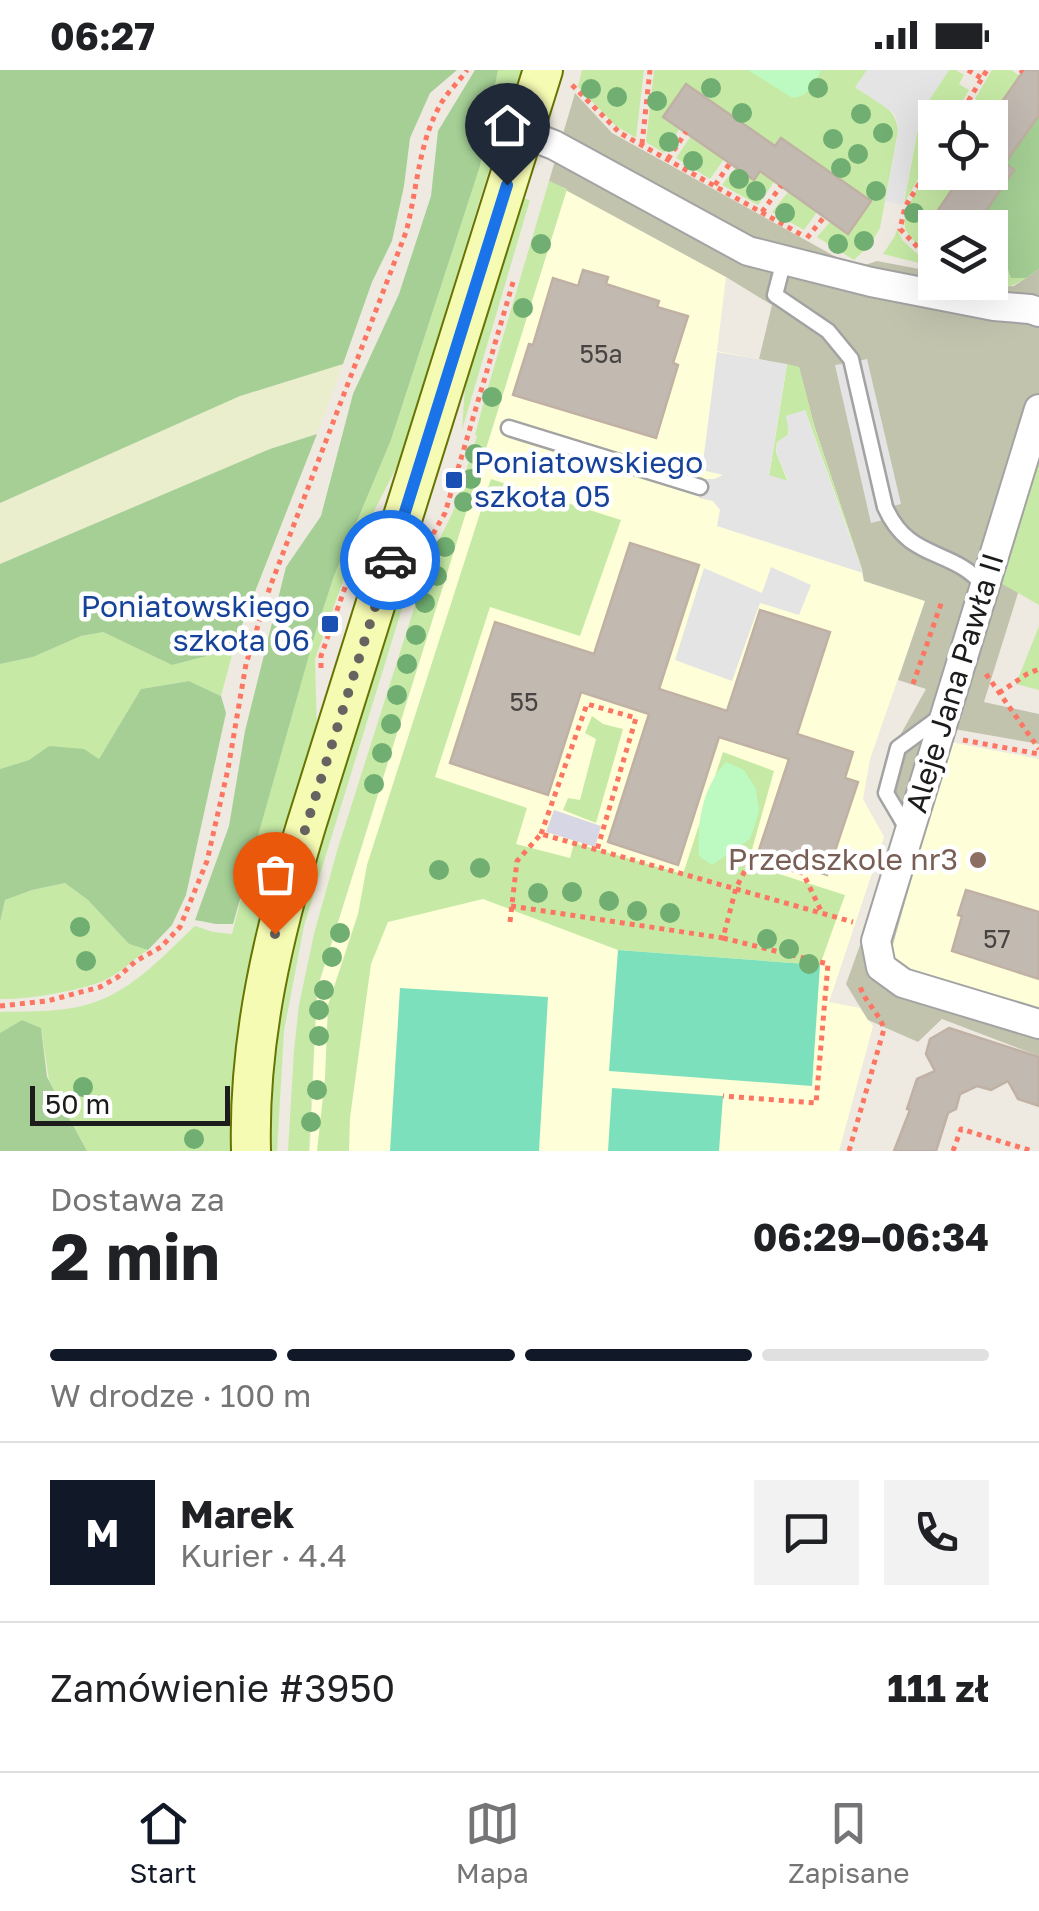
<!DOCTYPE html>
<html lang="pl">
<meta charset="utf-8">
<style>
:root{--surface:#fff;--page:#f2f2f2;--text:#202124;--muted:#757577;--line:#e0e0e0;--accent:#111827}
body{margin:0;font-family:"Golos Text",sans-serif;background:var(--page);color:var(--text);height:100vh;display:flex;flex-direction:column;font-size:38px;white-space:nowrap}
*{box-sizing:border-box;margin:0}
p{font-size:32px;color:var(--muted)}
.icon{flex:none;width:55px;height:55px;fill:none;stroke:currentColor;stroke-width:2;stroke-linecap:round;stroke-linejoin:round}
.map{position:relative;height:1081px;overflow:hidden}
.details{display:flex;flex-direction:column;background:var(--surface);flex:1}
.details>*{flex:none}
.buttons{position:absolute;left:918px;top:30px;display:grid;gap:20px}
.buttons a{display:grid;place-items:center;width:90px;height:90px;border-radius:0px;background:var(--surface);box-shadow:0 10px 40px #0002;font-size:50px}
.scale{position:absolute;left:30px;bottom:25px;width:200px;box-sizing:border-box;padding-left:10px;border:5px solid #1c1c1c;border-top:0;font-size:28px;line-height:35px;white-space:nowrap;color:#1c1c1c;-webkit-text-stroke:8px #fff;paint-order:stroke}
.pin{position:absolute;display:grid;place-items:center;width:85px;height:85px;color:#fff;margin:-102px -42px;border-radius:50% 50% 50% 0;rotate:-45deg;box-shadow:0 0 10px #0007}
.pin .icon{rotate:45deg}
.courier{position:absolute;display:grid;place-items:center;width:100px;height:100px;margin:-50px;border:8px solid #1a73e8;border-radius:50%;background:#fff;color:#222;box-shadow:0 2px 12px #0007}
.summary em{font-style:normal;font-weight:700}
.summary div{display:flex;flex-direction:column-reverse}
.summary{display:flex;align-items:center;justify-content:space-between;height:170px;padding:0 50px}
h1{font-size:65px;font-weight:700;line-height:75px}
.bar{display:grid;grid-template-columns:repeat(4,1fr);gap:15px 10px;align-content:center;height:120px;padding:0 50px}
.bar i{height:12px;border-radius:8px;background:var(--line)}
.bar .selected{background:var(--accent)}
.bar p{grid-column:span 4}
.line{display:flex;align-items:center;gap:25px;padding:0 50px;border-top:2px solid var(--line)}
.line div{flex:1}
.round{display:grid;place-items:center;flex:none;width:105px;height:105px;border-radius:0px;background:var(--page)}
.status{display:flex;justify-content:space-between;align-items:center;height:70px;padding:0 50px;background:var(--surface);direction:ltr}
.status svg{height:28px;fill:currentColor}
.tab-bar{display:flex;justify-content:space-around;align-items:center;height:140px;border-top:2px solid var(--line);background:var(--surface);font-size:28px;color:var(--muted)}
.tab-bar a{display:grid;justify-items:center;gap:5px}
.tab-bar .selected{color:var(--accent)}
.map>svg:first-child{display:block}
</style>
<div class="status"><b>06:27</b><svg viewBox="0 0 49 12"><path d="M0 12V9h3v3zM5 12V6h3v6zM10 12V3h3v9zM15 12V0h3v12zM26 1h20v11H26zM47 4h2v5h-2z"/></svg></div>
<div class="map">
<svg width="1039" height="1081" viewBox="0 0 1039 1081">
<rect width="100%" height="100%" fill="#eeeae1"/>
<g fill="#feffd9">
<polygon points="567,119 726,207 717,281 799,297 864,511 925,531 870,689 863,729 884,767 829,932 860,938 873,956 839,1081 310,1081 317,920"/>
<polygon points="950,672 1039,689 1039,943 888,892"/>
</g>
<polygon fill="#c2c3ad" points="575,23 612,63 856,198 877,191 935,202 935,212 976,213 993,217 1014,216 1039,199 1039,456 984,632 1039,644 1039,674 954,659 888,892 1039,943 1039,986 942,949 918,972 868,950 846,914 899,767 878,720 893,678 926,619 898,610 925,531 864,511 862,499 814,355 799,298 759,289 772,235 726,207 549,111"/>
<polygon fill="#eaeecc" points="343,294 317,363 270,379 0,494 0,433 240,326"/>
<g fill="#c6eaa5">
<path d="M 498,0 L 529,0 L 497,101 L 489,100 L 399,392 L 366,457 L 343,511 L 315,589 L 317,665 L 306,691 L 266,827 L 245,922 L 236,1012 L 237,1081 L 87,1081 L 49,1010 L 41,958 L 22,950 L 0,963 L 0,942 C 31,941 65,943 95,932 C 134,919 165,884 195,856 L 213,862 L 232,864 L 265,734 L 315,564 L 334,506 L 391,370 L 480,96 Z"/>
<polygon points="582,0 644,0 636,68 616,56 578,17"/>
<path d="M 654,0 L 867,0 L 856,18 C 874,30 897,37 898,61 L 880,158 L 870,175 L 854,190 L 817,167 L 830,152 L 848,163 L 870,131 L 782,68 L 775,76 L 687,14 L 680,58 L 664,83 L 646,72 Z"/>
<polygon points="949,0 956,0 964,5 959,14 969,20 954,47 935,48 935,81 904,133 921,42"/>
<polygon points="992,0 1011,0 1020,6 993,44 975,29"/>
<polygon points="691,66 724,89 710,109 676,88"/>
<path d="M 935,91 L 935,102 L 964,103 L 921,164 L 935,175 L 935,191 C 926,182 914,173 907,162 C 896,145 926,106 935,91 Z"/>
<polygon points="736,97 754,109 760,102 774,112 758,135 722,115"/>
<polygon points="549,111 567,119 317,919 309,1081 288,1081 294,980 299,935 314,864 337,781 415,535 435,478 453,442 477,366 475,365 484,331"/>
<polygon points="788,122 817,142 804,160 772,142"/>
<polygon points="519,127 530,130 462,360 466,302"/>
<polygon points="897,159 903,171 931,196 883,184 895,166"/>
<path d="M 990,160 L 998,161 L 998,174 L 1011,208 L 1026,208 C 1009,220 997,218 977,213 L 990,212 Z"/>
<polygon points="787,294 799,297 814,355 862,499 805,340 789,357 788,366 777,372 776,382 788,412 769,406"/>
<polygon points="1039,384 1039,535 997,511"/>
<polygon points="491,409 621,450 580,566 490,537 435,707 527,738 516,774 570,788 574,773 683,804 723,682 774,701 748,794 845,825 820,895 618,880 483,829 388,852 371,894 350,1048 349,1081 317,1081 325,1008 328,935 358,844 367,795"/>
<polygon points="425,464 304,856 284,961 277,1081 265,1081 266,1037 285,883 389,537"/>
<polygon points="1039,556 1039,620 1016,614"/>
<polygon points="103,562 172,595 211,585 236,570 221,626 189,611 141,619 99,689 49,676 29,690 0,699 0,594 33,587 81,566"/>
<polygon points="592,646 603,654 623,659 596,753 563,740 568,728 580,730 596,669 585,663"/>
<path d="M 65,813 L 88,830 L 129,874 L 148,880 C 134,888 123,901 109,908 C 88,920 25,930 0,929 L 0,852 L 5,830 L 32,820 Z"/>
</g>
<g fill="#a5cf95">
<polygon points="0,0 457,0 430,23 410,68 404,116 392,171 372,212 343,294 240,326 0,433"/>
<polygon points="475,0 498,0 480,96 391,370 334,506 315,564 233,854 216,854 195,850 229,756 245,661 286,497 321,446 353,324 399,224 431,126 438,61"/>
<polygon points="1039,45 1039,199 1026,208 1011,208 998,174 998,161 990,160 990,158 974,158 1014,100 1005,93"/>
<polygon points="317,364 236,570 211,585 172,595 103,562 81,566 33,587 0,594 0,494 270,379"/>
<polygon points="189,611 221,626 226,643 186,825 172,855 148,880 129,874 88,830 65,813 32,820 5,830 0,852 0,699 29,690 49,676 84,679 99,689 141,619"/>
<polygon points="22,950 41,958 47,1007 87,1081 0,1081 0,963"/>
</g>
<g fill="#bcfac2">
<path d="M 748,0 L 821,0 C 816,12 806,30 791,27 Z"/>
<path d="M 726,692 L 744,700 L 756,719 L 759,742 L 750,769 L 712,795 L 699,786 C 697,752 702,718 726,692 Z"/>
</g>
<g fill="#7de0bc">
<polygon points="618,880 820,895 812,1016 609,1001"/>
<polygon points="400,918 548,927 539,1081 390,1081"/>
<polygon points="612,1018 723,1026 719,1081 608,1081"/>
</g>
<g fill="#e4e4e4">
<polygon points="867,0 949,0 921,42 903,135 885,131 898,62 897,50 894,43 855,17"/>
<polygon points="717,282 787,294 769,405 788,411 776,382 777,372 789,364 786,346 805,340 863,503 717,456 720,440 713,431 699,428 701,409 714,409 723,405 702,400"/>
<polygon points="867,289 901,434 889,437 855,292"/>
<polygon points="848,293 883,450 871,453 835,295"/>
<polygon points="771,497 811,515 799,545 760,533 732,611 675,590 704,498 762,523"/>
</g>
<polygon fill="#d6d6e4" points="554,740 601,756 595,777 546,762"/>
<g fill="#c2b9b1" stroke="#c0b1a4" stroke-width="2.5">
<polygon points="1024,0 1039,0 1039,45 1005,93 1014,100 974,158 926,158 964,102 990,102 990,49"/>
<polygon points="686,14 775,76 781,68 871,131 848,164 760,101 754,110 663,47"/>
<polygon points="583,200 608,207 606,214 659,231 657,237 688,246 673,293 678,295 656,368 513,325 529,274 533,275 553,208 578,216"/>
<polygon points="630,473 699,495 659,619 727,641 760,540 830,562 797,664 853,682 845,708 858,712 827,805 758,783 789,689 719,667 678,795 608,772 649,644 581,622 548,725 450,693 495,552 594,584"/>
<polygon points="966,820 1039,842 1039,909 952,881 962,846 958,845"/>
<polygon points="949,958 1039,987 1039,1036 1018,1029 1008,1011 991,1020 977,1016 960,1024 956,1039 948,1043 936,1081 894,1081 910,1040 907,1039 917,1009 935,1001 926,984 930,969"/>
</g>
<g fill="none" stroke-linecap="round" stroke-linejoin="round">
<g stroke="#a3a3a3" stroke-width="19">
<g id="lane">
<path d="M 784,190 L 775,225 L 828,261 L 851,289 L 885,437 C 909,492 952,477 984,516"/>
<polyline points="509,358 700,417"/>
<polyline points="909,762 886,723 898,678 943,645"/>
</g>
</g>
<g stroke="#a3a3a3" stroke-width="32">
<g id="street">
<polyline points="523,63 554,75 748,181 871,212 994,236 1030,239 1039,242"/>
<polyline points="1039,339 876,871 881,897 903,913 1039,954"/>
</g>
</g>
<g stroke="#667402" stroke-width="42">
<path id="secondary" d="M 251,1081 C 248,969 274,862 306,756 L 543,0"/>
</g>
<g stroke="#fd7663" stroke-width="5" stroke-dasharray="5 5" stroke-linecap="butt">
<polyline points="968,0 981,8"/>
<polyline points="1020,0 1023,2"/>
<polyline points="572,15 620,63 802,165"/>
<polyline points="968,31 988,48"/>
<polyline points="958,48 987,0"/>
<polyline points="642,74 650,0"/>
<polyline points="935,88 905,137 900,159 935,195"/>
<polyline points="668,89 686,62"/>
<polyline points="715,115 730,93"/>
<polyline points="762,142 781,116"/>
<polyline points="807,168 824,147"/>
<polyline points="433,464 445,443 514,209"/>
<polyline points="321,598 321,586 348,509"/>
<polyline points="986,604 1039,679"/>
<polyline points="913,614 942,531"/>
<polyline points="999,623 1027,604 1039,599"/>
<polyline points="963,670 1039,684"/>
<polyline points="541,764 587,634 636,648 597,780"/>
<polyline points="511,836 723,868 736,818 752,787 803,803 822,843"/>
<polyline points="510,852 517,791 541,764 853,852"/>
<polyline points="723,868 828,894 816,1033 723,1026"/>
<path d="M 0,936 L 47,931 L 100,917 L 118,907 L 136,891 L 161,877 L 180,857 L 207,791 L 228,699 L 246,594 L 270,517 L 406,162 C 417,121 418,77 438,39 C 445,24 458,13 467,0"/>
<path d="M 849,1081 L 884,959 C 879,942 865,933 860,916"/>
<polyline points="953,1081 961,1059 1032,1081"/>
</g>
<use href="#lane" stroke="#fff" stroke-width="14"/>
<use href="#street" stroke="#fff" stroke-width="28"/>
<use href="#secondary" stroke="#f6fbb3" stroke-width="38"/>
</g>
<g fill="#70ae71">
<circle cx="711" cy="18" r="10"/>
<circle cx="818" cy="18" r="10"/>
<circle cx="591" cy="19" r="10"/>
<circle cx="617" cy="27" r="10"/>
<circle cx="657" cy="31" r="10"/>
<circle cx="742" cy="43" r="10"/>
<circle cx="861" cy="44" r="10"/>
<circle cx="883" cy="63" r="10"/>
<circle cx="833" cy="69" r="10"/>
<circle cx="669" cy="72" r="10"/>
<circle cx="858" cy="84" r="10"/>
<circle cx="693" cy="91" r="10"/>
<circle cx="841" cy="98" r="10"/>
<circle cx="739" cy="109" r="10"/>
<circle cx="756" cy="121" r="10"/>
<circle cx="876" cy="121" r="10"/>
<circle cx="785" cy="143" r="10"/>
<circle cx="914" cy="143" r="10"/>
<circle cx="864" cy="171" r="10"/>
<circle cx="541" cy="174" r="10"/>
<circle cx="838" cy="174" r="10"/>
<circle cx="523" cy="238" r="10"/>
<circle cx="492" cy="327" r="10"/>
<circle cx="475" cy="384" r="10"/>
<circle cx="471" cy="409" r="10"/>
<circle cx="464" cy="432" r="10"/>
<circle cx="445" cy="477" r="10"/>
<circle cx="437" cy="506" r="10"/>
<circle cx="425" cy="533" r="10"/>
<circle cx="416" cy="565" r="10"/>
<circle cx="407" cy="594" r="10"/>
<circle cx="397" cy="625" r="10"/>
<circle cx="391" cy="654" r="10"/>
<circle cx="382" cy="683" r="10"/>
<circle cx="374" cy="714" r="10"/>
<circle cx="480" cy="798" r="10"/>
<circle cx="439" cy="800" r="10"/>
<circle cx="572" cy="822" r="10"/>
<circle cx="538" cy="823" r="10"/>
<circle cx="609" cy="831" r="10"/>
<circle cx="637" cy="841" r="10"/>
<circle cx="670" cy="843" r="10"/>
<circle cx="80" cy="857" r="10"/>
<circle cx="340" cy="863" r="10"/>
<circle cx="767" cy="869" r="10"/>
<circle cx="789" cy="879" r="10"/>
<circle cx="332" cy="887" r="10"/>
<circle cx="86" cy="891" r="10"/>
<circle cx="809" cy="894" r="10"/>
<circle cx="324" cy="920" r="10"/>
<circle cx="319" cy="940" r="10"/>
<circle cx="319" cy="966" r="10"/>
<circle cx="83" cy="1017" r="10"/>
<circle cx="317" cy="1020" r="10"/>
<circle cx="311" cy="1052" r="10"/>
<circle cx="194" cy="1069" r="10"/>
</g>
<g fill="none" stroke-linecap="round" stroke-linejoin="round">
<polyline stroke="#666461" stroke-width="10" stroke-dasharray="0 18" points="275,864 288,814 390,490"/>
<polyline stroke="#1a73e8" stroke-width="12" points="390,490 507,115"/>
</g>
<g fill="#1a4fb4" stroke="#fff" stroke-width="4">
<rect x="444" y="400" width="20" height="20" rx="5"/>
<rect x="320" y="544" width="20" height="20" rx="5"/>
</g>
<circle fill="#8d6e63" stroke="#fff" stroke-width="4" cx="978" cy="790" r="10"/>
<g text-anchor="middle" stroke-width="9" stroke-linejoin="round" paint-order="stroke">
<g font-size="25" fill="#464341">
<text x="601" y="293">55a</text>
<text x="524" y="641">55</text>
<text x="997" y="878">57</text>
</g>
<g font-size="30" fill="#164399" stroke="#fff" text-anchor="start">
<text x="474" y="403">Poniatowskiego<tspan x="474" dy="34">szkoła 05</tspan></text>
<text x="310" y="547" text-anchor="end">Poniatowskiego<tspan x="310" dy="34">szkoła 06</tspan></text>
</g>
<g font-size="30" fill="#1c1c1c" stroke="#fff">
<text transform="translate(955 613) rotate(-73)" y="10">Aleje Jana Pawła II</text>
</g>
<g font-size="30" fill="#785e54" stroke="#fff" text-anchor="end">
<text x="958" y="800">Przedszkole nr3</text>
</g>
</g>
</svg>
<div class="buttons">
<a><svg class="icon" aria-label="locate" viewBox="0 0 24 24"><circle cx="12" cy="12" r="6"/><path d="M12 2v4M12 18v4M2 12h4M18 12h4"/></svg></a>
<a><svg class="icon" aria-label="layers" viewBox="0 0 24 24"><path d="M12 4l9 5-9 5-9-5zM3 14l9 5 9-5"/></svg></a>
</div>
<div class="scale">50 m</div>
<div class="pin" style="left:275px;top:864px;background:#ea580c"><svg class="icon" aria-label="bag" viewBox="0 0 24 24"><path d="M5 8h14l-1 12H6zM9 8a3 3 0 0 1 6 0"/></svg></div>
<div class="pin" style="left:507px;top:115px;background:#1f2937"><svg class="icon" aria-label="home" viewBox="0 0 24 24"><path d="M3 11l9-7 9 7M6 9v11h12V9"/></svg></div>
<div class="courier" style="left:390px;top:490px"><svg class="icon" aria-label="car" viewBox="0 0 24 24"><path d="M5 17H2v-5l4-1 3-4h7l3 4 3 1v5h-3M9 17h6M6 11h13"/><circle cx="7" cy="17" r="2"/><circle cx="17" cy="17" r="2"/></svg></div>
</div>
<section class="details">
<div class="summary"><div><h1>2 min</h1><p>Dostawa za</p></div><em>06:29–06:34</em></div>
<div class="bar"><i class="selected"></i><i class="selected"></i><i class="selected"></i><i></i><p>W drodze · 100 m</p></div>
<div class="line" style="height:180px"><b class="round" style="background:var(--accent);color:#fff">M</b><div><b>Marek</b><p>Kurier · 4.4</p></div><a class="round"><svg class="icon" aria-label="chat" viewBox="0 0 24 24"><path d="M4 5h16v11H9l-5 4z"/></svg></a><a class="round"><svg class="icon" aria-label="phone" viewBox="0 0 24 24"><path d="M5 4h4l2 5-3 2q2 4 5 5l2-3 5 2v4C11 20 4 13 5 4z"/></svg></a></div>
<div class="line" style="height:130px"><div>Zamówienie #3950</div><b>111 zł</b></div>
</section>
<nav class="tab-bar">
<a class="selected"><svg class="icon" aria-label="home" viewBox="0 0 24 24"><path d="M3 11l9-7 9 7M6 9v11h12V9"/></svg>Start</a>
<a><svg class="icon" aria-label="map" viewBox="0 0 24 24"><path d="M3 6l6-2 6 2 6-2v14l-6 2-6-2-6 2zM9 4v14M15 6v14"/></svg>Mapa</a>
<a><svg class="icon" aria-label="saved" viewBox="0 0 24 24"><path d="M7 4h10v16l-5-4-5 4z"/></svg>Zapisane</a>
</nav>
